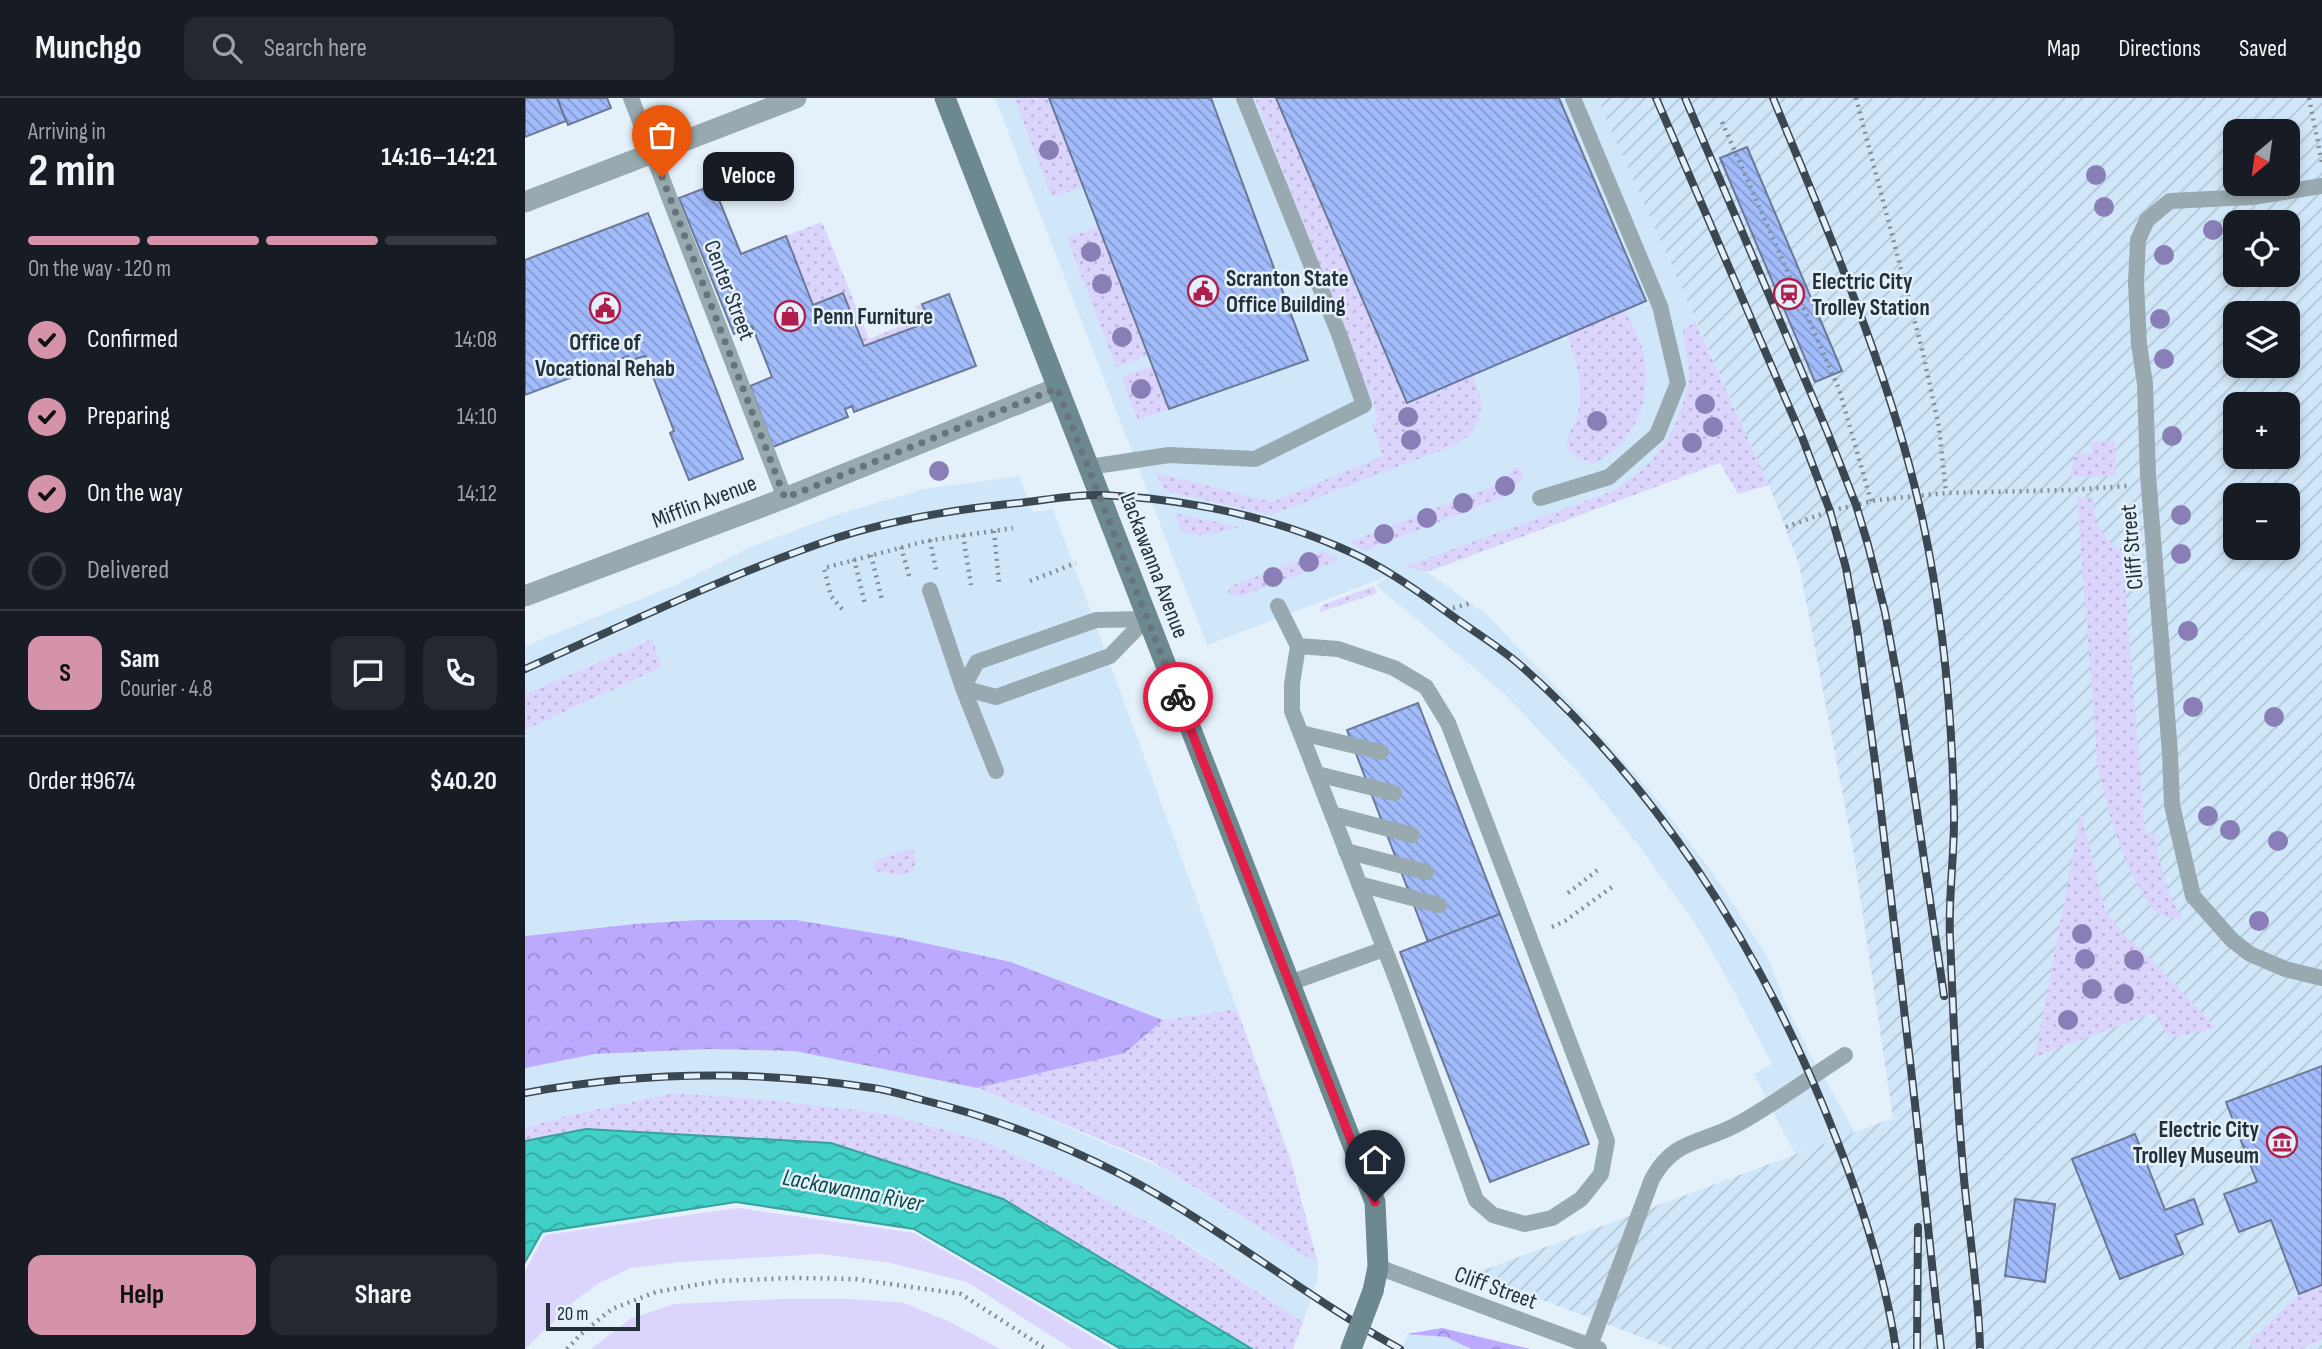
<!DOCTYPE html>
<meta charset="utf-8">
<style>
:root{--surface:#171b24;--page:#242831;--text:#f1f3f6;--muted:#9ea1a6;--line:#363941;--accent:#d493a9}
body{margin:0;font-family:"Sofia Sans Condensed",sans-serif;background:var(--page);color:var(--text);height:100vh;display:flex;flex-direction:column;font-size:26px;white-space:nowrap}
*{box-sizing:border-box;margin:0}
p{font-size:23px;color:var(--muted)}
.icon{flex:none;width:38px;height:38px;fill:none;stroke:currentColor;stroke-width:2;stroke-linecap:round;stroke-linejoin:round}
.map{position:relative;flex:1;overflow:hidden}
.side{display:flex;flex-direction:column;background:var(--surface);width:525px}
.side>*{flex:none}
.needle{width:46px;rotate:209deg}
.fabs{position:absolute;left:1698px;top:21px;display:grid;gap:14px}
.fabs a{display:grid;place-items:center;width:77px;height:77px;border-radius:14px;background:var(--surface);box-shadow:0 4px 10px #0003;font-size:35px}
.scale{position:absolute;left:21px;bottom:18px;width:94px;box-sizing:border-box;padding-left:7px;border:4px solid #232f39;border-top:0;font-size:19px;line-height:24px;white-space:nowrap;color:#232f39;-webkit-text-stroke:5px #e4f1fb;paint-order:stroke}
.pin{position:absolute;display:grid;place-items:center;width:60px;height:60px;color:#fff;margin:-72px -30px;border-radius:50% 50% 50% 0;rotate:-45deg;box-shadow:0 0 7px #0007}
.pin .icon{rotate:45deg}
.courier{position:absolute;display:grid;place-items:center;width:70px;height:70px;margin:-35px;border:5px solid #e11d48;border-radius:50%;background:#fff;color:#222;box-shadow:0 2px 9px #0007}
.bubble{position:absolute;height:49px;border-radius:14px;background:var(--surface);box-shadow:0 4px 10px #0003;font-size:23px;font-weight:700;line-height:49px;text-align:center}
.headline em{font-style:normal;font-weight:700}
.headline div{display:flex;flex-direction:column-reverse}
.headline{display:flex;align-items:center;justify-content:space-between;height:119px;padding:0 28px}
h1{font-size:46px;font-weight:700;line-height:52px}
.bar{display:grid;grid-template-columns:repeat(4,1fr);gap:10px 7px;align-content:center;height:84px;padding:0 28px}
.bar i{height:9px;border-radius:5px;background:var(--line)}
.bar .current{background:var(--accent)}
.bar p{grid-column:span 4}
.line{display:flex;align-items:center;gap:18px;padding:0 28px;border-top:2px solid var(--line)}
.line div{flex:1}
.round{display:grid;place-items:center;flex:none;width:74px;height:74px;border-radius:14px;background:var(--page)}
ol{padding:0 28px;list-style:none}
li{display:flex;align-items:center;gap:21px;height:77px}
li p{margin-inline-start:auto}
li .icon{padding:7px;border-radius:50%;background:var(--accent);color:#111;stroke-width:4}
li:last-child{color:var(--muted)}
li i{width:38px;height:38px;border:4px solid var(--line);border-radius:50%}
.primary-button{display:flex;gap:14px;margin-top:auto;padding:14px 28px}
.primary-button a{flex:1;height:80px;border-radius:14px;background:var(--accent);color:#111;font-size:28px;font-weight:700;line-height:80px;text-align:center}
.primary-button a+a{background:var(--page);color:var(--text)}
header{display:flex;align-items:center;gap:42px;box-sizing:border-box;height:98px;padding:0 35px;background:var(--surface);border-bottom:2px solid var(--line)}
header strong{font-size:33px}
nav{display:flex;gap:38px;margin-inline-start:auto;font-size:24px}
.search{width:490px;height:63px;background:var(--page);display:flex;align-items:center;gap:18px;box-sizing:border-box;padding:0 24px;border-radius:14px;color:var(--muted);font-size:26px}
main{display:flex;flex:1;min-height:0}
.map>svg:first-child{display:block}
</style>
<header>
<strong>Munchgo</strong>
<div class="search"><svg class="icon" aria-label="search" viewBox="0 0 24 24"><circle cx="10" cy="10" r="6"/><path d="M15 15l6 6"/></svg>Search here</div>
<nav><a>Map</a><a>Directions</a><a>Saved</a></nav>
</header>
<main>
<section class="side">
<div class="headline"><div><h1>2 min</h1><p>Arriving in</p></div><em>14:16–14:21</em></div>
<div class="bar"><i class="current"></i><i class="current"></i><i class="current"></i><i></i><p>On the way · 120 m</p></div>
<ol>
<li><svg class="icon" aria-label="check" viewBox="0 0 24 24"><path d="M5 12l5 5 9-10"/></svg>Confirmed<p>14:08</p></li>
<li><svg class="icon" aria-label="check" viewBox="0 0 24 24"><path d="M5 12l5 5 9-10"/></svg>Preparing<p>14:10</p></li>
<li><svg class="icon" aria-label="check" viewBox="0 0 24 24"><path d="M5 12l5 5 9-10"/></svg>On the way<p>14:12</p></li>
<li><i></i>Delivered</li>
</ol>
<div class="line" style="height:126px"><b class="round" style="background:var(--accent);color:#111">S</b><div><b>Sam</b><p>Courier · 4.8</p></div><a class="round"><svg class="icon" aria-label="chat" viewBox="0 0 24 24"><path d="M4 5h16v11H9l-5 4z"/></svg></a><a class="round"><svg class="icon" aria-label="phone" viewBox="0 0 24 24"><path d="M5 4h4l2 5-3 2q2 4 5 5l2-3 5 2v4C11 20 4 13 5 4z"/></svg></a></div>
<div class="line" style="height:91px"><div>Order #9674</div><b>$40.20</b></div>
<div class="primary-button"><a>Help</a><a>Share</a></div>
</section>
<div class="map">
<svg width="1797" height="1251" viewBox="0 0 1797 1251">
<defs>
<pattern id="industrial-furrows" width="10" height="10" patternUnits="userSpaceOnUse" patternTransform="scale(1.75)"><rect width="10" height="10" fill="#d0e7f9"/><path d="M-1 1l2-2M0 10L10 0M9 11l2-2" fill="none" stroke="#b2c6d6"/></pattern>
<pattern id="grass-dots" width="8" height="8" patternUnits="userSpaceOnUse" patternTransform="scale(1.75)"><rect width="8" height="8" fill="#dbd4fc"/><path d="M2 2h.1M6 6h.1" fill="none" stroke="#bcb6d9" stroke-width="1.8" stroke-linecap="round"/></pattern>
<pattern id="forest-crowns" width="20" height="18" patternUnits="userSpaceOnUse" patternTransform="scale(1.75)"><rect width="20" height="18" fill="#baf"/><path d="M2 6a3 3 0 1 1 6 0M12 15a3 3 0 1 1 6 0" fill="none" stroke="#988bcf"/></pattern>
<pattern id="water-waves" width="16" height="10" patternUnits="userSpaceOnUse" patternTransform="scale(1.75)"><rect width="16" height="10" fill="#40d0c8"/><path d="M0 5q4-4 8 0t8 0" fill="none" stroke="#35a9a3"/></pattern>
<pattern id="building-back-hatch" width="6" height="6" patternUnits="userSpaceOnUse" patternTransform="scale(1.75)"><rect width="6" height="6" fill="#a1bbfb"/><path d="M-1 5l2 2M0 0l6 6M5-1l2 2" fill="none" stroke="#8398cc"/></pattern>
</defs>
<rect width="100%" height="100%" fill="#e4f1fb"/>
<g fill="#d0e7f9">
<polygon points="470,0 1072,0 1223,340 884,470 902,474 962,517 1057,616 1131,700 1190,778 1242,858 1262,909 1285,956 1330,1034 1270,1056 1229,976 1247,966 1196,869 1167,821 1117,752 1069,692 982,598 851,487 866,477 682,547"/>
<polygon points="494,378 508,414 528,411 712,911 638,922 486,864 372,839 271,822 172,822 110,826 0,838 0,632 137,569 126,541 0,596 0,548 153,486 223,450 314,416 399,391"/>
<polygon points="185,951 270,953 452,990 637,1070 793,1166 792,1183 778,1224 657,1142 539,1079 459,1043 363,1016 246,1002 150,995 41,1018 0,1030 0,970 70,956"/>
<polygon points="882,1236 921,1239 946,1251 877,1251"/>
</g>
<path fill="url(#industrial-furrows)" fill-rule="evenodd" d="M 1072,0 L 1797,0 L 1797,1251 L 1148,1251 L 948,1176 L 1368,1020 L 1328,751 L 1274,466 L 1244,387 ZM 1710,33 L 1762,33 L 1762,86 L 1710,86 ZM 1710,124 L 1762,124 L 1762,177 L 1710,177 ZM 1710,215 L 1762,215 L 1762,268 L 1710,268 ZM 1710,306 L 1762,306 L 1762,359 L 1710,359 ZM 1710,397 L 1762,397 L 1762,450 L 1710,450 Z"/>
<g fill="url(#grass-dots)">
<polygon points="489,0 524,0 559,89 527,99"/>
<polygon points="730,0 751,0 948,277 957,305 953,323 945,337 930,347 746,417 640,393 631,375 747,404 858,358 847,328 853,318"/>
<polygon points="297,124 344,241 395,220 390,208 397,206 404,224 339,248 318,196 288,207 261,138"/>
<polygon points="574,128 624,257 591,269 542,140"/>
<path d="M 1099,212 C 1104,222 1110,231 1114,241 C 1133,289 1114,345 1067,366 L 1046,356 L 1041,346 C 1044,334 1051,324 1053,314 C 1059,285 1051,263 1042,236 Z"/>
<path d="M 1170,224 L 1244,387 L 1213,396 L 1195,365 L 902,474 L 879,469 L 1087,393 C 1123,373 1148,343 1159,302 C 1160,295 1163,288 1164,281 C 1164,265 1160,248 1158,232 Z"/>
<polygon points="628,268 644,311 613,322 596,279"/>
<polygon points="1590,343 1591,378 1546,379 1549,356 1567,355 1567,344"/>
<polygon points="991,369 996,371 999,379 978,399 839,453 824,444 964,390 976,383"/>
<path d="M 1552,399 L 1569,399 C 1566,422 1578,441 1597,454 L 1620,735 L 1630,735 C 1636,772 1638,788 1658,821 L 1639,819 L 1627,811 L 1620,800 L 1603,769 L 1586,722 L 1573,672 Z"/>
<path d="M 649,415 L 715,429 C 695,434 677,441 657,434 Z"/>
<polygon points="797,453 813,462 715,499 704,496 703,493 706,488"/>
<polygon points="849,488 852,495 795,514 797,507"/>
<polygon points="127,541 137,569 0,632 0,596"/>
<polygon points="1556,714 1580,812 1598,836 1625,860 1691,930 1645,940 1628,915 1510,959"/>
<polygon points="382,751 389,753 391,764 387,773 376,777 350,773 348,768 350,763"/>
<polygon points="712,911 766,1063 793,1166 627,1063 452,990 600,955 638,922"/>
<polygon points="150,995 246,1002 363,1016 459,1043 539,1079 650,1139 778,1224 768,1251 727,1251 478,1101 0,1043 0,1030 41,1018"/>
<polygon points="1797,1187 1797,1242 1774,1251 1729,1251 1724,1244 1774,1196"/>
</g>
<g fill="url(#forest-crowns)">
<polygon points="172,822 271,822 372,839 486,864 638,922 600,955 452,990 270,953 185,951 70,956 0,970 0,838 110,826"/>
<polygon points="917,1230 1005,1251 946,1251 921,1239 882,1236"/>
</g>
<g fill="#dbd4fc">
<polygon points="213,1110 389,1135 588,1251 547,1251 442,1184 366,1165 296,1156 155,1164 106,1170 74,1185 52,1201 0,1251 0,1173 20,1137"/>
<polygon points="254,1201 326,1201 379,1205 427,1225 475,1251 66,1251 105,1221 149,1206"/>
</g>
<polygon fill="url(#water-waves)" stroke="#37a09d" stroke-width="2" points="61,1031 306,1045 478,1101 727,1251 596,1251 389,1131 211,1104 17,1134 0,1164 0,1043"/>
<g fill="url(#building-back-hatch)" stroke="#6b7896" stroke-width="2">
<polygon points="0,0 32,0 41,23 0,39"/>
<polygon points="32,0 82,0 86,10 43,27"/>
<polygon points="524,0 686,0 783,262 644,311"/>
<polygon points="751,0 1034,0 1121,203 882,305"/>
<polygon points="1222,49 1317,273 1290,284 1195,60"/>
<polygon points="188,87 216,156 261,138 288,207 318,195 339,248 404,224 397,206 424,196 451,268 329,314 327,308 320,311 323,319 248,349 225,288 247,279 227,228 209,236 154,100"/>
<polygon points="123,115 218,361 164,382 145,335 149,333 120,258 104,263 103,258 0,297 0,162"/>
<polygon points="893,605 975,816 903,844 822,632"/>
<polygon points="975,816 1064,1046 965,1084 875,854"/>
<polygon points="1797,968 1797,1187 1774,1196 1746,1122 1714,1134 1699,1096 1732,1084 1701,1004"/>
<polygon points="1610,1036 1640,1112 1669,1101 1678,1126 1650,1137 1658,1156 1595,1181 1547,1061"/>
<polygon points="1490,1101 1530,1106 1520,1184 1480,1178"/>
</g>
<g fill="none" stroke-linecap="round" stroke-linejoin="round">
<g stroke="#828f99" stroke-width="4.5" stroke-dasharray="2 5" stroke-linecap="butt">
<polyline points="1331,0 1397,251 1414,329 1421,395"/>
<polyline points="1784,0 1797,65"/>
<polyline points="1197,24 1314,291 1346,403"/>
<polyline points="1261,429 1305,413 1352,402 1421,395 1547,392 1602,388"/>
<polyline points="469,433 474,485"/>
<polyline points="438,437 446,487"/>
<polyline points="405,442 411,472"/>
<polyline points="376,449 385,481"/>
<polyline points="346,457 357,502"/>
<polyline points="329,461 340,506"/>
<polyline points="505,483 551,465"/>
<polyline points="928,510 946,505"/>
<polyline points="317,511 306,498 299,470 401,443 488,430"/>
<polyline points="1043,795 1074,771"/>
<polyline points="1027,829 1040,823 1087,789"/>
<polyline points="42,1251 56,1236 87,1211 131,1194 193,1183 269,1180 330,1181 436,1196 521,1251"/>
</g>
<g stroke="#98aaaf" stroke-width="16">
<polyline points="106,0 260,400"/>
<polyline points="1797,88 1727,99 1645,103 1622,122 1613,142 1611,185 1614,246 1620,286 1623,377 1645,655 1647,707 1668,798 1707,842 1725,856 1760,871 1797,880"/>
<polyline points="564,369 644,357 730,361 839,307 814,236 719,0"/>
<polyline points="1015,400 1084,379 1132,337 1153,285 1135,208 1048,0"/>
<polyline points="405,492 438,590 471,673"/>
<polyline points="753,508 773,548 767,586 767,613 874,888 951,1102 968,1117 1000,1126 1027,1120 1056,1101 1076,1076 1082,1043 923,625 901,589 869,570 813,551 773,548"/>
<polygon points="621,521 585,558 471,599 438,590 452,564 571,522"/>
<polyline points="776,635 856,654"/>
<polyline points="792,676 869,695"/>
<polyline points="807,716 887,737"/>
<polyline points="821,753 901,774"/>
<polyline points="834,786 914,807"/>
<polyline points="765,885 859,851"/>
<polyline points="853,1169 1074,1251"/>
<path d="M 1065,1248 L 1127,1081 C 1149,1041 1175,1046 1211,1027 C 1248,1007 1284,980 1320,957"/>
</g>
<g stroke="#98aaaf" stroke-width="21">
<polyline points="0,104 271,0"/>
<polyline points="0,498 260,400 532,290"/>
</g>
<polyline stroke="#6d8990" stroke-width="21" points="420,0 850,1104 853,1169 848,1193"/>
<g stroke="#3b4751" stroke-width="8">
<g id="rail">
<polyline points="1131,0 1277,339 1305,413 1321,470 1332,531 1351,671 1390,1006 1416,1251"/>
<polyline points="1160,0 1302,333 1331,407 1343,447 1360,514 1374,590 1419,898"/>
<path d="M 1248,0 C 1305,138 1366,277 1398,424 C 1418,519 1427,615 1429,712 C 1430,755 1423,798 1425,840 C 1429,930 1432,1021 1442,1110 C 1447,1157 1454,1204 1455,1251"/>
<path d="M 0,571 C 102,526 204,476 311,440 C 370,421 432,411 494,405 C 521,402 550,396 578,397 C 659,401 740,417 814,449 C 855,466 890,491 926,517 C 948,533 973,548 994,566 C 1130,686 1230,843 1299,1010 C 1331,1088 1358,1167 1371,1251"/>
<path d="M 0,995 C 114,974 233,972 348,990 C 363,992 379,997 394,1001 C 463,1018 533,1044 597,1077 C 694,1128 779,1198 875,1251"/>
<polyline points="1392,1251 1393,1129"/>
</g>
</g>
<use href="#rail" stroke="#e4f1fb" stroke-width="5" stroke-dasharray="16" stroke-linecap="butt"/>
<polyline stroke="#6d8990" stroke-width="21" points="826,1251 848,1193"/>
</g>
<g fill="#8a7eb6">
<circle cx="524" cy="52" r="10"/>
<circle cx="1571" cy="77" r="10"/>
<circle cx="1579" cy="109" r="10"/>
<circle cx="1688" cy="132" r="10"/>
<circle cx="566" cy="154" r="10"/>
<circle cx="1639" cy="157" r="10"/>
<circle cx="577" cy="186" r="10"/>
<circle cx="1635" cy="221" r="10"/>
<circle cx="597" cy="239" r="10"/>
<circle cx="1639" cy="261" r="10"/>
<circle cx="616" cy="291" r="10"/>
<circle cx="1180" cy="306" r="10"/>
<circle cx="883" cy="319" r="10"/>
<circle cx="1072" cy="323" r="10"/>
<circle cx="1188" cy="329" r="10"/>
<circle cx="1647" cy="338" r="10"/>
<circle cx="886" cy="342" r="10"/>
<circle cx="1167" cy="345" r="10"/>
<circle cx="414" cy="373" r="10"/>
<circle cx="980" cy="388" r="10"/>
<circle cx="938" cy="405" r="10"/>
<circle cx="1656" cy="417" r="10"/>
<circle cx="902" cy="420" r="10"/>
<circle cx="859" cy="436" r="10"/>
<circle cx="1656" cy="456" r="10"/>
<circle cx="784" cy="464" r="10"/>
<circle cx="748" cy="479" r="10"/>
<circle cx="1663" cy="533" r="10"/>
<circle cx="1668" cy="609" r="10"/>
<circle cx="1749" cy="619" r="10"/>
<circle cx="1683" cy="718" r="10"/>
<circle cx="1705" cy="732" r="10"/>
<circle cx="1753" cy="743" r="10"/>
<circle cx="1734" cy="823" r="10"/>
<circle cx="1557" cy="836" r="10"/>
<circle cx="1560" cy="861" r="10"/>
<circle cx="1609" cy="862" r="10"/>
<circle cx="1567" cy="891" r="10"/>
<circle cx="1599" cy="896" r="10"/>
<circle cx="1543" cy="922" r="10"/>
</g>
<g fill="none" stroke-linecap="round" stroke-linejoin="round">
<polyline stroke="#67737d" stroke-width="7" stroke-dasharray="0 12.6" points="137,79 260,400 532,290 653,599"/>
<polyline stroke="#e11d48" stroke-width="9" points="653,599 850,1104"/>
</g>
<defs>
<g id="civic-ring" transform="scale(1.575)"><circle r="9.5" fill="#e4f1fb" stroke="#b01e4b" stroke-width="1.5"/><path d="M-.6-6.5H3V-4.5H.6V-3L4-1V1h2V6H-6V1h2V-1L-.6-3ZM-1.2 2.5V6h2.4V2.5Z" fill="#b01e4b"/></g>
<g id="station-ring" transform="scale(1.575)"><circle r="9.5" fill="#e4f1fb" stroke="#b01e4b" stroke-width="1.5"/><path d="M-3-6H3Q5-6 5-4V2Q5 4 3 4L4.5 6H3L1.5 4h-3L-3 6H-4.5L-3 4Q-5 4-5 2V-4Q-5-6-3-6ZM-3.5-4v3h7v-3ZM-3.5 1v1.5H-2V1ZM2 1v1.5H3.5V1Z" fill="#b01e4b"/></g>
<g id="shop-ring" transform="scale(1.575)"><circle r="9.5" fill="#e4f1fb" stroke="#b01e4b" stroke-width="1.5"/><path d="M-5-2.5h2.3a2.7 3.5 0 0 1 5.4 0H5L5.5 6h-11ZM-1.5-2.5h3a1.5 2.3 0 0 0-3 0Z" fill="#b01e4b"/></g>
<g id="museum-ring" transform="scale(1.575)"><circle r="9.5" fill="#e4f1fb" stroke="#b01e4b" stroke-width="1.5"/><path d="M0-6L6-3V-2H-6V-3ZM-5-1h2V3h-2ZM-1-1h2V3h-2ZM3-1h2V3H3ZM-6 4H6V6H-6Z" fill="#b01e4b"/></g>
</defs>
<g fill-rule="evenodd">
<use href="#civic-ring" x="678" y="193"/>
<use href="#station-ring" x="1264" y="196"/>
<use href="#civic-ring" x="80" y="210"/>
<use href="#shop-ring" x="265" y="218"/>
<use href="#museum-ring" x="1757" y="1044"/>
</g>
<g text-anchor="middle" stroke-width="5" stroke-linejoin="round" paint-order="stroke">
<g font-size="23" font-weight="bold" fill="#232f39" stroke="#e4f1fb" text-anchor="start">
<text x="701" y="188">Scranton State<tspan x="701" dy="26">Office Building</tspan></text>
<text x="1287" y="191">Electric City<tspan x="1287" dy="26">Trolley Station</tspan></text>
<text x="288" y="226">Penn Furniture</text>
<text x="80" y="252" text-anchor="middle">Office of<tspan x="80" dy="26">Vocational Rehab</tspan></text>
<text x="1734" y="1039" text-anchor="end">Electric City<tspan x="1734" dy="26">Trolley Museum</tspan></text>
</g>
<g font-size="23" fill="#232f39" stroke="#e4f1fb">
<text transform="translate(205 192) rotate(69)" y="8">Center Street</text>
<text transform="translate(179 403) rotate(-21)" y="8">Mifflin Avenue</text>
<text transform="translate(1606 449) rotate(-95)" y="8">Cliff Street</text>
<text transform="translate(630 467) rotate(69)" y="8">Lackawanna Avenue</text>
<text transform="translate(971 1189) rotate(20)" y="8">Cliff Street</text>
</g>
<g font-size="24" font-style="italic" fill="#0b4a47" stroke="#e4f1fb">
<text transform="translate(328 1092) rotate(11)" y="8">Lackawanna River</text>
</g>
</g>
</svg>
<div class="fabs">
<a><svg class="needle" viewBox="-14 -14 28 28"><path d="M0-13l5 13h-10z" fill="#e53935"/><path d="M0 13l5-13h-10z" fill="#9ea1a6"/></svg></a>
<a><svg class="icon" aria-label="locate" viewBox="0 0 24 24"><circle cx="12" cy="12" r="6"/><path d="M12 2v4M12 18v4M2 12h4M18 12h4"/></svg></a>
<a><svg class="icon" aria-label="layers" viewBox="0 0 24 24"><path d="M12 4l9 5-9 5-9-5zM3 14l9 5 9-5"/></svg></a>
<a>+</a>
<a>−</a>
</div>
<div class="scale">20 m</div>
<div class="pin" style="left:137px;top:79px;background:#ea580c"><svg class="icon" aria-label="bag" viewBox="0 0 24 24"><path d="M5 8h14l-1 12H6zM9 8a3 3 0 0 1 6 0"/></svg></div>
<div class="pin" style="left:850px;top:1104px;background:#1f2937"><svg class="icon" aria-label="home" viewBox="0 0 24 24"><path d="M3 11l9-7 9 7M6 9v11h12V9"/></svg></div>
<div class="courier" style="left:653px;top:599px"><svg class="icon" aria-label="bike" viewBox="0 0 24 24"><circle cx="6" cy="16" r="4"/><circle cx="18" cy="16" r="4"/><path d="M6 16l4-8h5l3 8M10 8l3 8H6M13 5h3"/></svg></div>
<div class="bubble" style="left:178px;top:54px;width:91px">Veloce</div>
</div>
</main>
